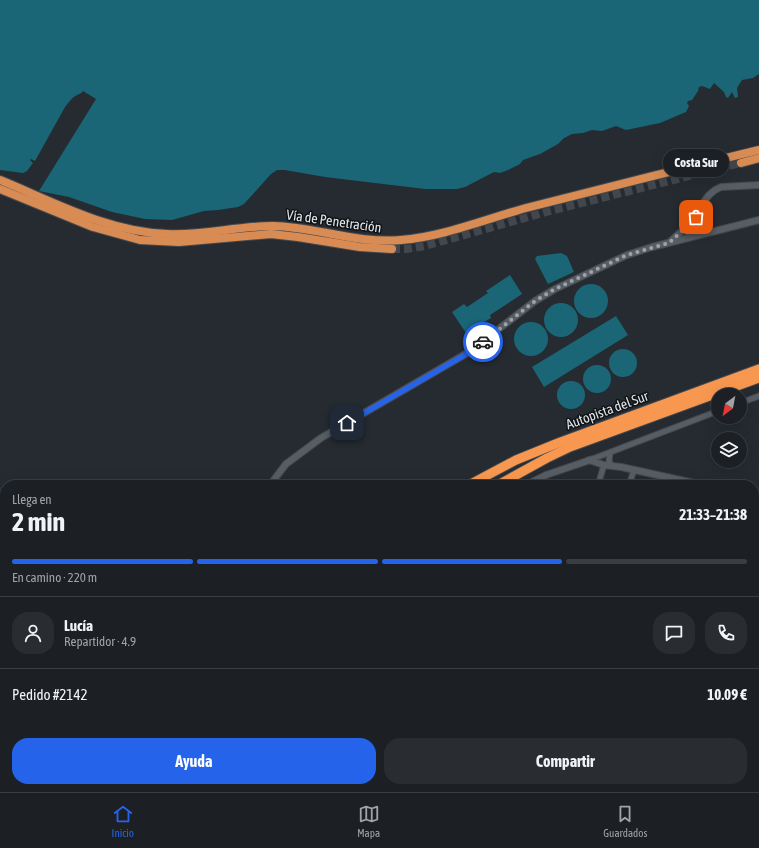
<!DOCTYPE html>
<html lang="es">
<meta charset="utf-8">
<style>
:root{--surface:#1c2025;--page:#292d32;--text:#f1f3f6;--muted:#a0a3a7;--line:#3a3e42;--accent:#2563eb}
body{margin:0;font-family:"Asap Condensed",sans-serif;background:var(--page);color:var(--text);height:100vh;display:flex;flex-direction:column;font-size:15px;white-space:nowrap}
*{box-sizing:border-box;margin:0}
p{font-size:13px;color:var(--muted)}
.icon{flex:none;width:22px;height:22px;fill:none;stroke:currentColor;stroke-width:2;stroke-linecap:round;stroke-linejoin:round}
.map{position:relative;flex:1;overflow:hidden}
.sheet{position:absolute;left:0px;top:480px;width:759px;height:312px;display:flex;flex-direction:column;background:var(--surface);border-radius:16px 16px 0 0;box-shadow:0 4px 16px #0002,0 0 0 1px var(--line)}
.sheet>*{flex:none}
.needle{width:26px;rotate:212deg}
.controls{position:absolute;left:711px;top:388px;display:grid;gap:8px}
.controls a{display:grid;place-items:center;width:36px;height:36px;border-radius:50%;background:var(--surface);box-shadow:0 4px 16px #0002,0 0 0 1px var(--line);font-size:20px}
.pin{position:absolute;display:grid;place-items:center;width:34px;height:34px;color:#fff;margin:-17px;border-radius:8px;box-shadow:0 2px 6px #0006}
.courier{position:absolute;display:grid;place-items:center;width:40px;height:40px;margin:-20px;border:3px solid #2563eb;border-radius:50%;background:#fff;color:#222;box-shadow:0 1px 5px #0007}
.bubble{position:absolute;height:28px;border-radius:14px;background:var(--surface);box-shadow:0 4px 16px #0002,0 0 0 1px var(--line);font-size:13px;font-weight:700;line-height:28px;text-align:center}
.summary em{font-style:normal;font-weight:700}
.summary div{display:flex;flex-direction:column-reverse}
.summary{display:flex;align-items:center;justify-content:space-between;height:68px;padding:0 12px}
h1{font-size:26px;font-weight:700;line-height:30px}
.bar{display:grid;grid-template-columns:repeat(4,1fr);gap:6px 4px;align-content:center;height:48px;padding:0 12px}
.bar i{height:5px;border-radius:3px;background:var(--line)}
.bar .selected{background:var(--accent)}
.bar p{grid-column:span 4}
.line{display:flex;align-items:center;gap:10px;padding:0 12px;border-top:1px solid var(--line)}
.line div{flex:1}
.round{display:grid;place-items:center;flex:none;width:42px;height:42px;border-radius:16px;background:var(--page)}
.cta{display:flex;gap:8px;margin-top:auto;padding:8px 12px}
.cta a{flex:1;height:46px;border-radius:16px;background:var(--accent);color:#fff;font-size:16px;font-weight:700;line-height:46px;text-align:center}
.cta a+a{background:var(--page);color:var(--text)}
.tab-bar{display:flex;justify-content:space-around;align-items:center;height:56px;border-top:1px solid var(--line);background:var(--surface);font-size:11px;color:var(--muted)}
.tab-bar a{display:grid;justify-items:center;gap:2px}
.tab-bar .selected{color:var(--accent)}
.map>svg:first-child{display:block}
</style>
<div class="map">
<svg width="759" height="792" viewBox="0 0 759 792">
<rect width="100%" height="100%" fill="#252b31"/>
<g fill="#144b30">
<polygon points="759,735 759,792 738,792 739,787 754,787 754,741"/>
<polygon points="634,787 717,787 716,792 638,792"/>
</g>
<g fill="#1a6676">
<path d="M 0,0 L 759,0 L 759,74 L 753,78 L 742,80 L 737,88 L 738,97 L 735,98 L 732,92 L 728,98 L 726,97 L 724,92 L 714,83 L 710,89 L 702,86 L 699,87 L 698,91 L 692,100 L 688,101 L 687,103 L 689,106 L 686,112 L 660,123 L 626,130 L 616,126 L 602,131 L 592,130 L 583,133 L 572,134 L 564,138 L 558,144 L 540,154 L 523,160 L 520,164 L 508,170 L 500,173 L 494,172 L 465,187 L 457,189 L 425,189 L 325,177 L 285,170 L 277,170 L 271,174 L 244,204 L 238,207 L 218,210 L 204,211 L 172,220 L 145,219 L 112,212 L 69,197 L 39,191 L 96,99 L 83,91 C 80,95 78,94 75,96 C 71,99 68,103 65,107 L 35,161 L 31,159 L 30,160 L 33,163 L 27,171 L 23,173 L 0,170 Z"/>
<polygon points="561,253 567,256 574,272 548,284 535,259 537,256"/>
<polygon points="510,275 522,294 490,315 491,318 466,333 452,312 464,304 467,307 488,293 486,291"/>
<circle cx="591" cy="301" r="17"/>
<circle cx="561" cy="320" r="17"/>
<polygon points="616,316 628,335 544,387 532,367"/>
<circle cx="531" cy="339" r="17"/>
<circle cx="623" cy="363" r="14"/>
<circle cx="597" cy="379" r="14"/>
<circle cx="571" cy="395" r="14"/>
</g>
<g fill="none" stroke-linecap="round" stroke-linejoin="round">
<polyline stroke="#41474c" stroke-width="8" stroke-dasharray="8 4" stroke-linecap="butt" points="392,249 407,249 425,246 550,211 741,163"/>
<g stroke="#45494f" stroke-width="7">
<g id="minor">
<polyline points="740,403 759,396"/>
<polyline points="610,453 609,461 610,463"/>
<polyline points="595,458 718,411"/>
<polyline points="598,485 604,465"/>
<polyline points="629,485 634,470"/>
<polyline points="665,485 668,477"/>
<polyline points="0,640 5,638"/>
<polyline points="0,668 5,666"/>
<polyline points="0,759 5,760"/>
<polyline points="48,787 53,792"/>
<polyline points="156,787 160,792"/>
<polyline points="281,787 282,792"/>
<polyline points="479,787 485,792"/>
<polyline points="629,787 632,792"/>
<polyline points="28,792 41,787"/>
<polyline points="205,792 207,787"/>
<polyline points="246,792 249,787"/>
<polyline points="254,792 262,788 270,787"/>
<polyline points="307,792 312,787"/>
<polyline points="366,792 370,787"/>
<polyline points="379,792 384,787"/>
<polyline points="452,792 457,787"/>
<polyline points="501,792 506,787"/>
<polyline points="564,792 564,787"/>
</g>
</g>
<g stroke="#45494f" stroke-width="8">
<g id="tertiary">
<polyline points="688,237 696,217"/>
<polyline points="671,241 683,230 709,195 715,190 721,187 759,185"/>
<polyline points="589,460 604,465 621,467 703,485"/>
<polyline points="270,485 286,464 321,438 469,352 535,301 555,289 627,255 652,247 759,220"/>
<polyline points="526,485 546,475 593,459"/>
<polyline points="754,497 759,498"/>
<polyline points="0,570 5,568"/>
<polyline points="0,611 5,622"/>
<polyline points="754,617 759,612"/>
<polyline points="537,787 537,792"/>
</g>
</g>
<g stroke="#45494f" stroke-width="9">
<g id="secondary">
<polyline points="541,787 544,792"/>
<polyline points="586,792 596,787"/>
<polyline points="726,792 727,787"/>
</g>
</g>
<g stroke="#45494f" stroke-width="10">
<polyline id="primary" points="759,634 756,644 759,651"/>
</g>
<g stroke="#45494f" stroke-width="10">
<g id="trunk">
<polyline points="741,163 759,158"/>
<path d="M 0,180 C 54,202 108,232 167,234 C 202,236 237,226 273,226 C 316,227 357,244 401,240 C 442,237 486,219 526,208 C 604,188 681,169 759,150"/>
<polyline points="0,189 93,227 140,240 179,242 271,234 298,237 360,247 392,249"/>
</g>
</g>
<g stroke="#45494f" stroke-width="11">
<g id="motorway">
<polyline points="469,485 516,460 558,443 759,369"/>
<polyline points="498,485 547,458 570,447 759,378"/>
<polyline points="754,626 759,621"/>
<polyline points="754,661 759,661"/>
<polyline points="0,700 5,700"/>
<polyline points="754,700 759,700"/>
<polyline points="754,716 759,716"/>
<polyline points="0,719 5,719"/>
<polyline points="0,729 5,729"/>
<polyline points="754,734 759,729"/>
<polyline points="731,790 732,787"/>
</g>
</g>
<use href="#minor" stroke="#565d64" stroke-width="5"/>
<use href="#tertiary" stroke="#565d64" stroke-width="6"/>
<use href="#secondary" stroke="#876f5e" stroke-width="7"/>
<use href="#primary" stroke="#b78058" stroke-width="8"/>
<use href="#trunk" stroke="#d88c54" stroke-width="8"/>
<use href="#motorway" stroke="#f89850" stroke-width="9"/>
</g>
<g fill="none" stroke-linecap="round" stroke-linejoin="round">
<polyline stroke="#9fa3a8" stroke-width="4" stroke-dasharray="0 7.2" points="483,342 535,301 555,289 627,255 669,243 683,230 698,210 696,217"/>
<polyline stroke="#2563eb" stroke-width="5" points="347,423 463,356 483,342"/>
</g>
<g text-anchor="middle" stroke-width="3" stroke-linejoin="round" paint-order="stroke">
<g font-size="14" fill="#e0e4e8" stroke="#101316">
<text transform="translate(334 221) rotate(8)" y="5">Vía de Penetración</text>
<text transform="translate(607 410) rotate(-20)" y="5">Autopista del Sur</text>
</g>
</g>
</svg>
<div class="controls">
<a><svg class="needle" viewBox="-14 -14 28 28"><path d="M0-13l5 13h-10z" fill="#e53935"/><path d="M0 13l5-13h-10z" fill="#a0a3a7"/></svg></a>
<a><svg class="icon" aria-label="layers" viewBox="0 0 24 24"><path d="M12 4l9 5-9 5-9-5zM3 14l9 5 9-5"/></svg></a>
</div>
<div class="pin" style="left:696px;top:217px;background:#ea580c"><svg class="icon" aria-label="bag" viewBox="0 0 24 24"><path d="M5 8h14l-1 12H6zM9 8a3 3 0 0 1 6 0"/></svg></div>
<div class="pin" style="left:347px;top:423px;background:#1f2937"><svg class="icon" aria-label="home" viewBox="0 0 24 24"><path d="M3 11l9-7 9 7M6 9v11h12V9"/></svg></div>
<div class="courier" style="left:483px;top:342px"><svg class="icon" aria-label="car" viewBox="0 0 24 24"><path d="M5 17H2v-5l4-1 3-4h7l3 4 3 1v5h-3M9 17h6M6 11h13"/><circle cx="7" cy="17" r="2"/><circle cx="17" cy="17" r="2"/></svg></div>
<div class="bubble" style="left:663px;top:149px;width:66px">Costa Sur</div>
<section class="sheet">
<div class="summary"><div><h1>2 min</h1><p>Llega en</p></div><em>21:33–21:38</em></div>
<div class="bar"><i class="selected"></i><i class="selected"></i><i class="selected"></i><i></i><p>En camino · 220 m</p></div>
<div class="line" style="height:72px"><a class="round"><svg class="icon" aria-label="person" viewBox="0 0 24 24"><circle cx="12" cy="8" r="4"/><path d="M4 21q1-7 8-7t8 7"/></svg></a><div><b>Lucía</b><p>Repartidor · 4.9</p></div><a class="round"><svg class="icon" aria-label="chat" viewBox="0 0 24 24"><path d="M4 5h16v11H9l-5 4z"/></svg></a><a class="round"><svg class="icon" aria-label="phone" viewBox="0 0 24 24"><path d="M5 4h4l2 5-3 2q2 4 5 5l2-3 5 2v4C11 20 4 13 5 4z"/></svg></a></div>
<div class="line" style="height:52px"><div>Pedido #2142</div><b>10.09 €</b></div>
<div class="cta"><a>Ayuda</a><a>Compartir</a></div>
</section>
</div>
<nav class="tab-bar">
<a class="selected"><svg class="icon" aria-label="home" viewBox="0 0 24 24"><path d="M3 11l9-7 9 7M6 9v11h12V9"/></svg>Inicio</a>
<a><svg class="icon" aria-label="map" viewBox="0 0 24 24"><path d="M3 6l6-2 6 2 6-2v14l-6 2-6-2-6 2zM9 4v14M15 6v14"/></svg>Mapa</a>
<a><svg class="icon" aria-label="saved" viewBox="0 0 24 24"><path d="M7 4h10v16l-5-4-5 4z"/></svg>Guardados</a>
</nav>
